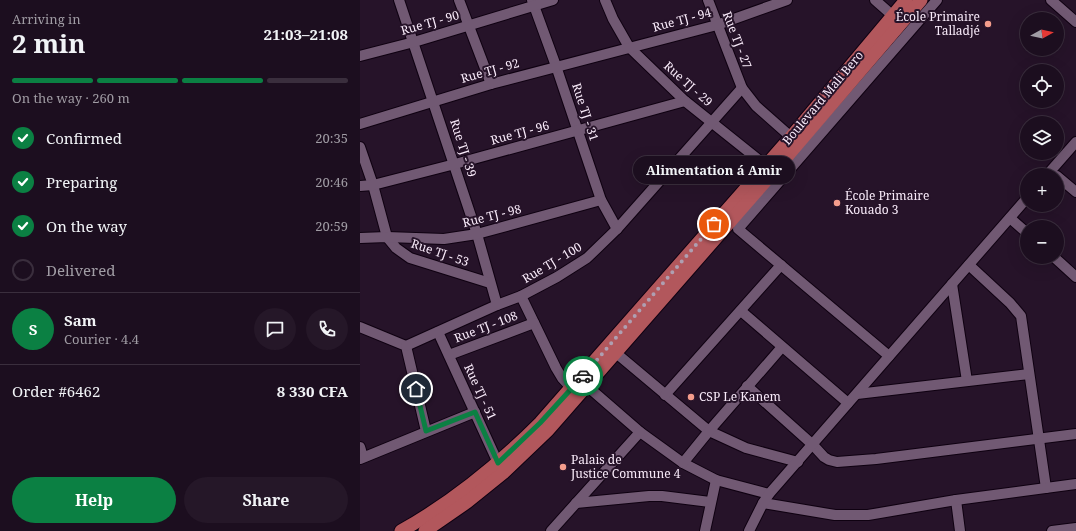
<!DOCTYPE html>
<meta charset="utf-8">
<style>
:root{--surface:#1c0e1f;--page:#251728;--text:#f1f3f6;--muted:#a09ca4;--line:#3a2e3d;--accent:#0b8043}
body{margin:0;font-family:"Noto Serif",serif;background:var(--page);color:var(--text);height:100vh;display:flex;flex-direction:column;font-size:15px;white-space:nowrap}
*{box-sizing:border-box;margin:0}
p{font-size:13px;color:var(--muted)}
.icon{flex:none;width:22px;height:22px;fill:none;stroke:currentColor;stroke-width:2;stroke-linecap:round;stroke-linejoin:round}
.map{position:relative;flex:1;overflow:hidden}
.panel{display:flex;flex-direction:column;background:var(--surface);width:360px}
.panel>*{flex:none}
.needle{width:26px;rotate:82deg}
.buttons{position:absolute;left:660px;top:12px;display:grid;gap:8px}
.buttons a{display:grid;place-items:center;width:44px;height:44px;border-radius:50%;background:var(--surface);box-shadow:0 4px 16px #0002,0 0 0 1px var(--line);font-size:20px}
.pin{position:absolute;display:grid;place-items:center;width:34px;height:34px;color:#fff;margin:-17px;border:2px solid #fff;border-radius:50%;box-shadow:0 1px 4px #0007}
.courier{position:absolute;display:grid;place-items:center;width:40px;height:40px;margin:-20px;border:3px solid #0b8043;border-radius:50%;background:#fff;color:#222;box-shadow:0 1px 5px #0007}
.bubble{position:absolute;height:28px;border-radius:14px;background:var(--surface);box-shadow:0 4px 16px #0002,0 0 0 1px var(--line);font-size:13px;font-weight:700;line-height:28px;text-align:center}
.summary em{font-style:normal;font-weight:700}
.summary div{display:flex;flex-direction:column-reverse}
.summary{display:flex;align-items:center;justify-content:space-between;height:68px;padding:0 12px}
h1{font-size:26px;font-weight:700;line-height:30px}
.bar{display:grid;grid-template-columns:repeat(4,1fr);gap:6px 4px;align-content:center;height:48px;padding:0 12px}
.bar i{height:5px;border-radius:3px;background:var(--line)}
.bar .active{background:var(--accent)}
.bar p{grid-column:span 4}
.line{display:flex;align-items:center;gap:10px;padding:0 12px;border-top:1px solid var(--line)}
.line div{flex:1}
.round{display:grid;place-items:center;flex:none;width:42px;height:42px;border-radius:21px;background:var(--page)}
ol{padding:0 12px;list-style:none}
li{display:flex;align-items:center;gap:12px;height:44px}
li p{margin-inline-start:auto}
li .icon{padding:4px;border-radius:50%;background:var(--accent);color:#fff;stroke-width:4}
li:last-child{color:var(--muted)}
li i{width:22px;height:22px;border:2px solid var(--line);border-radius:50%}
.cta{display:flex;gap:8px;margin-top:auto;padding:8px 12px}
.cta a{flex:1;height:46px;border-radius:24px;background:var(--accent);color:#fff;font-size:16px;font-weight:700;line-height:46px;text-align:center}
.cta a+a{background:var(--page);color:var(--text)}
main{display:flex;flex:1;min-height:0}
.map>svg:first-child{display:block}
</style>
<main>
<section class="panel">
<div class="summary"><div><h1>2 min</h1><p>Arriving in</p></div><em>21:03–21:08</em></div>
<div class="bar"><i class="active"></i><i class="active"></i><i class="active"></i><i></i><p>On the way · 260 m</p></div>
<ol>
<li><svg class="icon" aria-label="check" viewBox="0 0 24 24"><path d="M5 12l5 5 9-10"/></svg>Confirmed<p>20:35</p></li>
<li><svg class="icon" aria-label="check" viewBox="0 0 24 24"><path d="M5 12l5 5 9-10"/></svg>Preparing<p>20:46</p></li>
<li><svg class="icon" aria-label="check" viewBox="0 0 24 24"><path d="M5 12l5 5 9-10"/></svg>On the way<p>20:59</p></li>
<li><i></i>Delivered</li>
</ol>
<div class="line" style="height:72px"><b class="round" style="background:var(--accent);color:#fff">S</b><div><b>Sam</b><p>Courier · 4.4</p></div><a class="round"><svg class="icon" aria-label="chat" viewBox="0 0 24 24"><path d="M4 5h16v11H9l-5 4z"/></svg></a><a class="round"><svg class="icon" aria-label="phone" viewBox="0 0 24 24"><path d="M5 4h4l2 5-3 2q2 4 5 5l2-3 5 2v4C11 20 4 13 5 4z"/></svg></a></div>
<div class="line" style="height:52px"><div>Order #6462</div><b>8 330 CFA</b></div>
<div class="cta"><a>Help</a><a>Share</a></div>
</section>
<div class="map">
<svg width="716" height="531" viewBox="0 0 716 531">
<rect width="100%" height="100%" fill="#261329"/>
<g fill="none" stroke-linecap="round" stroke-linejoin="round">
<g stroke="#0f0111" stroke-width="12">
<g id="minor">
<polyline points="39,0 117,234 137,305"/>
<polyline points="99,0 131,84"/>
<polyline points="172,0 196,66 241,200 257,229"/>
<polyline points="245,0 253,19 269,47 325,101 410,169"/>
<polyline points="348,0 382,88 396,106 431,137"/>
<polyline points="515,0 532,15"/>
<polyline points="691,0 716,22"/>
<polyline points="0,56 54,42 193,0"/>
<polyline points="0,124 131,84 357,25 427,0"/>
<polyline points="0,147 13,185 27,237 36,248 50,258 130,283"/>
<polyline points="687,175 716,142"/>
<polyline points="697,176 716,192"/>
<polyline points="0,186 13,185 95,164 325,101"/>
<polyline points="650,218 667,233"/>
<polyline points="0,238 27,237 84,239 117,234 241,200"/>
<polyline points="694,257 716,277"/>
<polyline points="609,265 650,303 661,316 686,488"/>
<polyline points="592,284 607,381"/>
<polyline points="161,296 196,368 202,378 216,393"/>
<polyline points="381,311 488,403"/>
<polyline points="0,327 46,346 66,431"/>
<polyline points="78,332 138,463"/>
<polyline points="46,346 137,305 161,296 197,277 227,258 257,229 382,88"/>
<polyline points="256,353 349,431 386,448 438,462"/>
<polyline points="89,355 174,323"/>
<polyline points="529,356 378,229 577,0"/>
<polyline points="227,386 280,432 323,463 356,480 409,494"/>
<polyline points="387,386 453,445 464,457 469,460 477,462 516,459 716,434"/>
<polyline points="497,394 669,374"/>
<polyline points="305,395 421,265"/>
<polyline points="0,447 3,457"/>
<polyline points="0,459 115,412"/>
<polyline points="323,463 349,431 422,347"/>
<polyline points="596,500 600,531"/>
<polyline points="216,503 289,496 302,496 350,502"/>
<polyline points="403,503 475,515 508,515 596,500 716,484"/>
<polyline points="191,531 280,432"/>
<polyline points="345,531 356,480"/>
<polyline points="389,531 403,503 409,494 667,198"/>
<polyline points="692,531 716,528"/>
</g>
</g>
<g stroke="#0f0111" stroke-width="15">
<g id="major">
<path d="M 41,531 C 93,502 138,465 180,423 L 431,137 L 546,0"/>
<polyline points="65,531 107,502 143,473 188,430 424,160 561,0"/>
</g>
</g>
<use href="#minor" stroke="#715973" stroke-width="10"/>
<use href="#major" stroke="#b2575c" stroke-width="13"/>
</g>
<g fill="none" stroke-linecap="round" stroke-linejoin="round">
<polyline stroke="#af9fb1" stroke-width="4" stroke-dasharray="0 7.2" points="223,376 354,224"/>
<polyline stroke="#0b8043" stroke-width="5" points="56,389 66,431 115,412 138,463 180,423 223,376"/>
</g>
<g fill="#f49d8c" stroke="#261329" stroke-width="1.5">
<circle cx="628" cy="24" r="4"/>
<circle cx="477" cy="203" r="4"/>
<circle cx="331" cy="397" r="4"/>
<circle cx="203" cy="467" r="4"/>
</g>
<g text-anchor="middle" stroke-width="4" stroke-linejoin="round" paint-order="stroke">
<g font-size="12" fill="#f9ebfa" stroke="#261329" text-anchor="start">
<text x="620" y="21" text-anchor="end">École Primaire<tspan x="620" dy="14">Talladjé</tspan></text>
<text x="485" y="200">École Primaire<tspan x="485" dy="14">Kouado 3</tspan></text>
<text x="339" y="401">CSP Le Kanem</text>
<text x="211" y="464">Palais de<tspan x="211" dy="14">Justice Commune 4</tspan></text>
</g>
<g font-size="12" fill="#f9ebfa" stroke="#261329">
<text transform="translate(322 20) rotate(-15)" y="4">Rue TJ - 94</text>
<text transform="translate(70 23) rotate(-16)" y="4">Rue TJ - 90</text>
<text transform="translate(377 40) rotate(69)" y="4">Rue TJ - 27</text>
<text transform="translate(130 71) rotate(-16)" y="4">Rue TJ - 92</text>
<text transform="translate(328 84) rotate(42)" y="4">Rue TJ - 29</text>
<text transform="translate(463 98) rotate(-50)" y="4">Boulevard Mali Bero</text>
<text transform="translate(225 112) rotate(72)" y="4">Rue TJ - 31</text>
<text transform="translate(160 133) rotate(-15)" y="4">Rue TJ - 96</text>
<text transform="translate(103 148) rotate(72)" y="4">Rue TJ - 39</text>
<text transform="translate(132 216) rotate(-14)" y="4">Rue TJ - 98</text>
<text transform="translate(80 253) rotate(19)" y="4">Rue TJ - 53</text>
<text transform="translate(192 263) rotate(-31)" y="4">Rue TJ - 100</text>
<text transform="translate(126 327) rotate(-21)" y="4">Rue TJ - 108</text>
<text transform="translate(120 392) rotate(65)" y="4">Rue TJ - 51</text>
</g>
</g>
</svg>
<div class="buttons">
<a><svg class="needle" viewBox="-14 -14 28 28"><path d="M0-13l5 13h-10z" fill="#e53935"/><path d="M0 13l5-13h-10z" fill="#a09ca4"/></svg></a>
<a><svg class="icon" aria-label="locate" viewBox="0 0 24 24"><circle cx="12" cy="12" r="6"/><path d="M12 2v4M12 18v4M2 12h4M18 12h4"/></svg></a>
<a><svg class="icon" aria-label="layers" viewBox="0 0 24 24"><path d="M12 4l9 5-9 5-9-5zM3 14l9 5 9-5"/></svg></a>
<a>+</a>
<a>−</a>
</div>
<div class="pin" style="left:354px;top:224px;background:#ea580c"><svg class="icon" aria-label="bag" viewBox="0 0 24 24"><path d="M5 8h14l-1 12H6zM9 8a3 3 0 0 1 6 0"/></svg></div>
<div class="pin" style="left:56px;top:389px;background:#1f2937"><svg class="icon" aria-label="home" viewBox="0 0 24 24"><path d="M3 11l9-7 9 7M6 9v11h12V9"/></svg></div>
<div class="courier" style="left:223px;top:376px"><svg class="icon" aria-label="car" viewBox="0 0 24 24"><path d="M5 17H2v-5l4-1 3-4h7l3 4 3 1v5h-3M9 17h6M6 11h13"/><circle cx="7" cy="17" r="2"/><circle cx="17" cy="17" r="2"/></svg></div>
<div class="bubble" style="left:273px;top:156px;width:162px">Alimentation á Amir</div>
</div>
</main>
